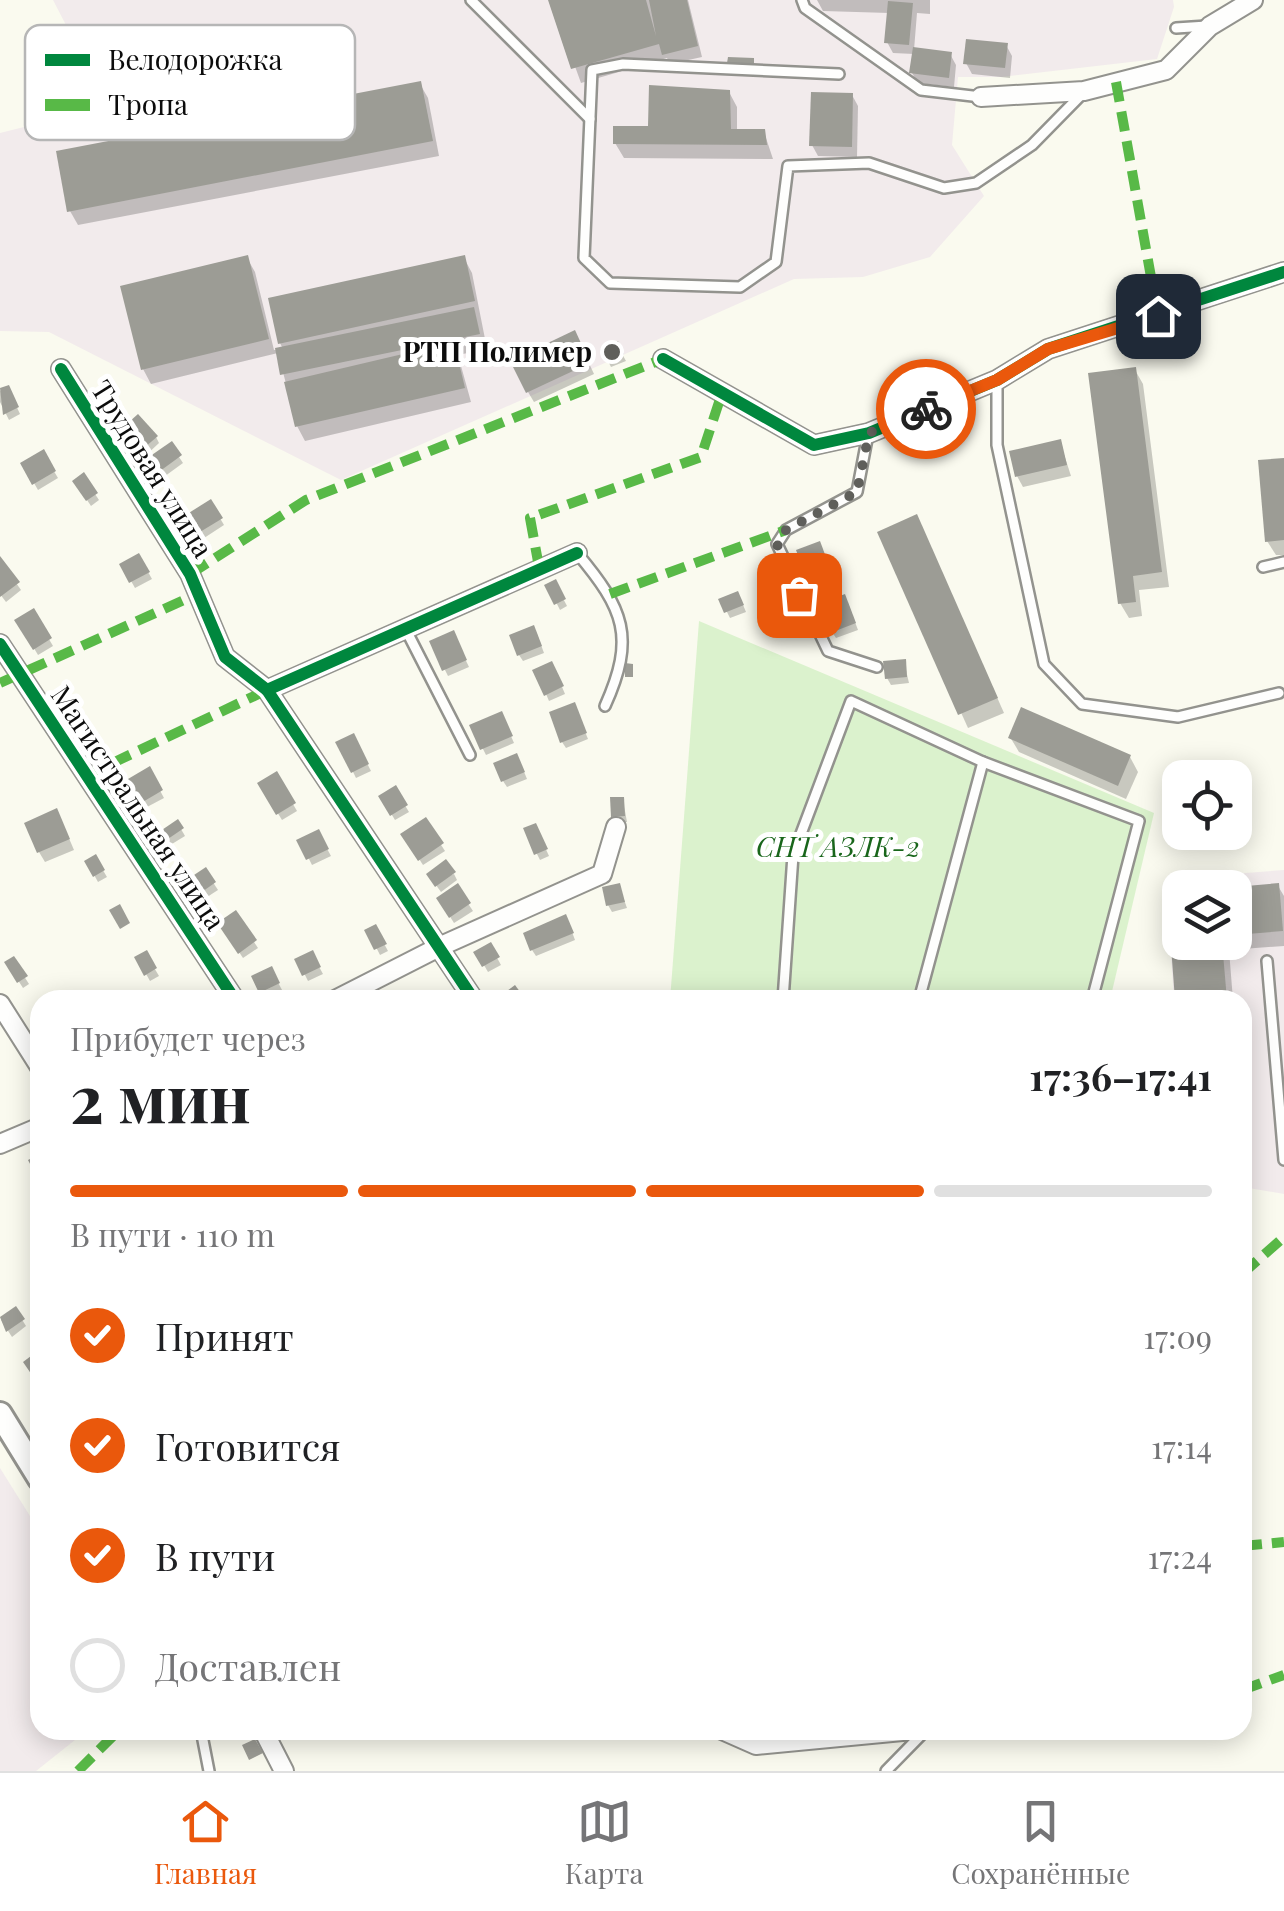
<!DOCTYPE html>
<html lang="ru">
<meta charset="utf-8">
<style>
:root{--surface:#fff;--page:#f6f6f6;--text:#202124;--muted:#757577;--line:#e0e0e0;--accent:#ea580c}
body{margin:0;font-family:"Playfair Display",serif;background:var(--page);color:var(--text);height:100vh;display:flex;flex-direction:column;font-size:38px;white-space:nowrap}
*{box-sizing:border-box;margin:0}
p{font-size:32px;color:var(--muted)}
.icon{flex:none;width:55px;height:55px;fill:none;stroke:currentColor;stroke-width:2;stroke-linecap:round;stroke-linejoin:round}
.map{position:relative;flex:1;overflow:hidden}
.drawer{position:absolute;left:30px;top:990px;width:1222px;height:750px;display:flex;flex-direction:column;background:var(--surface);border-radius:30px;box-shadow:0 5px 25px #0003}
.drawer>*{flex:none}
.buttons{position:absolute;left:1162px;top:760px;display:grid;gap:20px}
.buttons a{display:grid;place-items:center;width:90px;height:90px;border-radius:20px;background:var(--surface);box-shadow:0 5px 25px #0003;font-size:50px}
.pin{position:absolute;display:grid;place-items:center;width:85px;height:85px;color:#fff;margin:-42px;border-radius:20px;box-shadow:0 5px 15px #0006}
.courier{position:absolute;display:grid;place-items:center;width:100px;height:100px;margin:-50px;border:8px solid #ea580c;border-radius:50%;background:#fff;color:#222;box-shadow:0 2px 12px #0007}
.headline em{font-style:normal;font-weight:700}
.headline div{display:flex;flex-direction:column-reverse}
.headline{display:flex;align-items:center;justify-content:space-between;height:170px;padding:0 40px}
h1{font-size:65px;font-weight:700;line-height:75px}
.bar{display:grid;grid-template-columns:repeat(4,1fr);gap:15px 10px;align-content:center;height:120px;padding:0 40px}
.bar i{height:12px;border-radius:8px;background:var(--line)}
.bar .selected{background:var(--accent)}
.bar p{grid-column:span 4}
ol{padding:0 40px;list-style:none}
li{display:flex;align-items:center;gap:30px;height:110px}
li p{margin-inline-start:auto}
li .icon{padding:10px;border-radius:50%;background:var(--accent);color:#fff;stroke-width:4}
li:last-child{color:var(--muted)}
li i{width:55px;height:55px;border:5px solid var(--line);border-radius:50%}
.tabs{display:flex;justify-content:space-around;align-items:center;height:140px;border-top:2px solid var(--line);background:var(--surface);font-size:28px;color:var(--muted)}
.tabs a{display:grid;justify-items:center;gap:5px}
.tabs .selected{color:var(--accent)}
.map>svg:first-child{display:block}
</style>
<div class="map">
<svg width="1284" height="1771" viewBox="0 0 1284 1771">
<rect width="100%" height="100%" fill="#fafaef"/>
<g fill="#f2ebec" fill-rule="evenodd">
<polygon points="53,0 1173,0 1174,7 1157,59 1001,77 958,77 952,145 984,196 930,257 863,277 794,279 341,480 49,332 0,331 0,133 108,106"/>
<path d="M 1284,870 L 1284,1194 L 1243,1187 L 1242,1000 L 1174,1000 L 1166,879 ZM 1180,888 L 1235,888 L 1235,942 L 1180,942 Z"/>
<polygon points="0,1468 40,1532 40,1730 82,1730 80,1736 36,1771 0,1771"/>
</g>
<polygon fill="#dbf2cd" points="699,621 1154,813 1110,1000 670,1000"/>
<g fill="#0003">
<polygon points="551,0 688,0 702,57 670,64 667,58 581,83"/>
<polygon points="817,0 930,0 930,14 917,13 914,50 950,54 956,65 954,87 918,83 912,73 914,54 893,53 887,42 889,13 823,11"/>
<polygon points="1006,45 1012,56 1010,78 972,74 966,63"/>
<polygon points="420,84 428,98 439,156 78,225 70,211"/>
<polygon points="729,92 737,107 737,132 764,132 773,159 624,158 615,143"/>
<polygon points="852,95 858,106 857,157 818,156 812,145"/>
<polygon points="247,258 255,272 274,350 283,349 280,343 464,258 472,273 487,349 458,355 471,402 305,441 297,426 278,353 151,384 143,369"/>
<polygon points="580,344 594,374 534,402 528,392"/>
<polygon points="617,345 626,361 611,367 603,351"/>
<polygon points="1135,370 1143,384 1169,587 1139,590 1142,616 1129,618 1120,603"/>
<polygon points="8,388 20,414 9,420 0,402 0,391"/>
<polygon points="156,437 159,443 143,458 126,438"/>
<polygon points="1060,442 1071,476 1023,487 1017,476"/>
<polygon points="171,445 183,463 161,479 149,460"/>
<polygon points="43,453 58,478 38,490 23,464"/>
<polygon points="1284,461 1284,555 1276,555 1267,541"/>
<polygon points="83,476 99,500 91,506 75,482"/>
<polygon points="211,503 224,525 201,540 187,517"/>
<polygon points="922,528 1004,713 968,728 880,533"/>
<polygon points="823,551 835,583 815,590 799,552"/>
<polygon points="139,556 152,579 135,588 122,565"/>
<polygon points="0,560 21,590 6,602 0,594"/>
<polygon points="555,583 567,606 560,610 548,586"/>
<polygon points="721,600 741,600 746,612 730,618"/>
<polygon points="848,603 858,630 836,638 832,632"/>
<polygon points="33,612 53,646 38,655 18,621"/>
<polygon points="537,634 544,653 523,661 519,655"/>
<polygon points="456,640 469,667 448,676 445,670"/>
<polygon points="904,662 909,683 891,685 887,678"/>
<polygon points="555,670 565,694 549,701 546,694"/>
<polygon points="577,712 588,739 566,748 562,742"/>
<polygon points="504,720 514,743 486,755 472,727"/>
<polygon points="353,736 371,771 356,778 339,743"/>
<polygon points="1010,737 1130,757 1138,772 1126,799 1019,752"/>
<polygon points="520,762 527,779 507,787 503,781"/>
<polygon points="149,770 164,798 147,807 131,780"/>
<polygon points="276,775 297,811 282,820 260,784"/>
<polygon points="395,789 409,812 395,820 381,797"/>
<polygon points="623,800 627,822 617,823 613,816"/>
<polygon points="425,820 445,851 423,865 403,834"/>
<polygon points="62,822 74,850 45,862 39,852"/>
<polygon points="177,822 185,836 167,847 159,834"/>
<polygon points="318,832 331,856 312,865 300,841"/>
<polygon points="538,832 549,856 540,860 537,854"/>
<polygon points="95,857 107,877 98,882 87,862"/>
<polygon points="205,870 218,890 204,899 192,879"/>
<polygon points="454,874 457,880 441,892 433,881"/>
<polygon points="619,886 627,908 612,912 608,905"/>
<polygon points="1278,886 1284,896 1284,946 1229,950 1233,1000 1177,1000 1180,894 1180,942 1235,942 1235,889"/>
<polygon points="457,887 473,911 454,923 439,899"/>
<polygon points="235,913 258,948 243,958 220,924"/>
<polygon points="569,924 575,940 536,956 532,950"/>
<polygon points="375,927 388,951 380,955 368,931"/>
<polygon points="490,945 501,965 488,972 477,953"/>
<polygon points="146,954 159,976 150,981 137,958"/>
<polygon points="312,954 323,974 308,981 298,961"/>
<polygon points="13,959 29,984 23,988 7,963"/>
<polygon points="271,969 282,990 265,998 254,977"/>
<polygon points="1242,1126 1247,1180 1242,1181"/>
<polygon points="16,1310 26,1326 12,1337 1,1320"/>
</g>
<g fill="#9c9c95">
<polygon points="548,0 646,0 656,36 649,0 687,0 698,46 662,55 659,44 571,69"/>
<polygon points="888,1 913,3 909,45 884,43"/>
<polygon points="966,39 1008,43 1005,68 963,64"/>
<polygon points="913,47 952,52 949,78 909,73"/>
<polygon points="728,57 754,58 754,64 727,63"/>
<polygon points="421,81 433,141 67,212 56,151"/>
<polygon points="649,85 730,90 731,129 765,129 767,145 613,144 613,126 648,126"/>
<polygon points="811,92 853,93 852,147 809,146"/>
<polygon points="248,255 269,339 141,370 120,286"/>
<polygon points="465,255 475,301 278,344 268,298"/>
<polygon points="474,307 480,334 280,375 275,348"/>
<polygon points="575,330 590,363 526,393 510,361"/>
<polygon points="618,341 624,354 606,362 600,350"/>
<polygon points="454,342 465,388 295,427 284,382"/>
<polygon points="1136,367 1162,572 1133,576 1136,602 1118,604 1088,373"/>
<polygon points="9,385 19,407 3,415 0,388"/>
<polygon points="138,414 158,436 138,453 119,431"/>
<polygon points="1061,439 1067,465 1015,477 1009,451"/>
<polygon points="172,441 182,455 156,474 146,459"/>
<polygon points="44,449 56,471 32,485 20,463"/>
<polygon points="1284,458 1284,540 1265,542 1258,460"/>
<polygon points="84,472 98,493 86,501 72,481"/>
<polygon points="211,499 223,518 195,535 184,516"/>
<polygon points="917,514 998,698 958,715 877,532"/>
<polygon points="820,541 833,576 809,585 796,550"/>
<polygon points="139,553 150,572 129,583 119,564"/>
<polygon points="0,556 20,582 0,597"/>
<polygon points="556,579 566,599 554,605 544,585"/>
<polygon points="738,591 744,605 724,613 718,599"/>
<polygon points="845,594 856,623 830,633 819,604"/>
<polygon points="34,608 52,638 33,650 14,620"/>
<polygon points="534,625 542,646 517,656 509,635"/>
<polygon points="454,630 467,660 442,671 429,641"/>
<polygon points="906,659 907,677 885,679 883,661"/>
<polygon points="552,661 564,686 544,696 532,670"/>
<polygon points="625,663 633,664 633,677 625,677"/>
<polygon points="575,702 587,733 560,743 549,712"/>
<polygon points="1021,707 1131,755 1118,786 1008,738"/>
<polygon points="502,711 513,736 480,750 469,725"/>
<polygon points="354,733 369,764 351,773 335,742"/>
<polygon points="517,753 525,772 501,782 493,763"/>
<polygon points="150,766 163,790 141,803 128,779"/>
<polygon points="277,771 296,803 276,815 257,783"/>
<polygon points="396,785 408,805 390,816 378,796"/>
<polygon points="610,797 624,797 625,816 611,817"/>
<polygon points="57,808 70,839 37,853 24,823"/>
<polygon points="426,817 444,843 418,861 400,834"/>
<polygon points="178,819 184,828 162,843 156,834"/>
<polygon points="536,823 548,849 534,855 523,828"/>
<polygon points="319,829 329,849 306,860 296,840"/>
<polygon points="96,854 105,870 93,877 84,861"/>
<polygon points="446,859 456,872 435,887 426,874"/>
<polygon points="206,867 216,882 199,894 188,879"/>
<polygon points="458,883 471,903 449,918 436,898"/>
<polygon points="620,883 625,902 606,906 602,887"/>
<polygon points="1279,883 1283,931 1235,935 1235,887"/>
<polygon points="1180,891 1180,942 1222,942 1227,1000 1175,1000 1167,892"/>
<polygon points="120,904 130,923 120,929 109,910"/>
<polygon points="236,910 257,940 238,954 217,923"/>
<polygon points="566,914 574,933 530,951 523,933"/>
<polygon points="376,924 387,944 374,950 364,930"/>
<polygon points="491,942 500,957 482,967 473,952"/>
<polygon points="147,950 157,968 144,976 134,957"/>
<polygon points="313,950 321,967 302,976 294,959"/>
<polygon points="14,956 28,976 17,983 4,962"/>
<polygon points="272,966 280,983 259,993 251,976"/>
<polygon points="515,985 526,1000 495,1000"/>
<polygon points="40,1154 40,1183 28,1160"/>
<polygon points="16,1306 25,1319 6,1332 0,1317"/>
<polygon points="35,1353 40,1373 34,1378 23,1362"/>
<polygon points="255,1739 263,1753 249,1760 242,1745"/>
</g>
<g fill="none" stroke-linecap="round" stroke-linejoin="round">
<g stroke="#93938e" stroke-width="14">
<g id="service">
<polyline points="471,0 590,119"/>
<polyline points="802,0 805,8 921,90 981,97"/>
<polyline points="1176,28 1207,26"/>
<polyline points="839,74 623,64 592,70 584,258 610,283 740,287 776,262 788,166 869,163 944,188 976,183 1032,145 1083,93"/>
<polyline points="997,380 997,445 1044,664 1082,704 1178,717 1279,693"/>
<polyline points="868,434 857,492 786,530 777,544 828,651 877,667"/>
<path d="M 577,553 C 624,609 636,637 605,706"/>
<polyline points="1263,567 1284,562"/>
<polyline points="406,630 470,755"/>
<polyline points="1267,961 1284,1160"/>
<polyline points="783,1000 793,855 851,701 983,762 1139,821 1092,1000"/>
<polyline points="919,1000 983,762"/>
<polyline points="201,1730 209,1771"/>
<polyline points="886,1771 926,1730"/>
</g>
</g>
<g stroke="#93938e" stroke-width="22">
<g id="minor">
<polyline points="981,97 1084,91 1166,70 1210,26 1253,0"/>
<polyline points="663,359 814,445 869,433 997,380 1048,349 1284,272"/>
<polyline points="61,369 190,574 225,657 267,690 474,1000"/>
<polyline points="0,644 235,1000"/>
<polyline points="267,690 577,553"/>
<polyline points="335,1000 441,946 602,874 616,827"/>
<polyline points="0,1004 40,1067"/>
<polyline points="0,1144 40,1127"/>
<polyline points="263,1730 284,1771"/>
<polyline points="722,1730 756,1745 913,1730"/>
</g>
</g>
<g stroke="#93938e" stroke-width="28">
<polyline id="tertiary" points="0,1414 40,1479"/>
</g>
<use href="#service" stroke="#fefefd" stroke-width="9"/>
<use href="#minor" stroke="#fefefd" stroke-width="18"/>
<use href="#tertiary" stroke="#fefefd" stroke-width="22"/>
<g stroke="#58b947" stroke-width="10" stroke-dasharray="20 10" stroke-linecap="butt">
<polyline points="1116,82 1158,316"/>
<polyline points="539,567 530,518 701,457 723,390"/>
<polyline points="190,574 306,500 663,359"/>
<polyline points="610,594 786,530"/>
<polyline points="0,683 195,595"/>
<polyline points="85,776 267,690"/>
<polyline points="1242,1274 1284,1237"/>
<polyline points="1242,1546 1284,1542"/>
<polyline points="1242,1690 1284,1675"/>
<polyline points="78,1771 119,1730"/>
</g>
<g stroke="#fff" stroke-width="19">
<g id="cycleway">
<polyline points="663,359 814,445 869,433 997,380 1048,349 1284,272"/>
<polyline points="61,369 190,574 225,657 267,690 474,1000"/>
<polyline points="0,644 235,1000"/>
<polyline points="267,690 577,553"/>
</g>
</g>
<use href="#cycleway" stroke="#00873e" stroke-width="12"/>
</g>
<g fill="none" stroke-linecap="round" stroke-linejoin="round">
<polyline stroke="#5f5f5b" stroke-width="10" stroke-dasharray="0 18" points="799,595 777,544 786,530 857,492 869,433 926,409"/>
<polyline stroke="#ea580c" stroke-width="12" points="926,409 997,380 1048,349 1158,316"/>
</g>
<circle fill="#5f5f5b" stroke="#fff" stroke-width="4" cx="612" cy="352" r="10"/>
<g text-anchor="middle" stroke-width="10" stroke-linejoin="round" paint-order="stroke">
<g font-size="28" font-weight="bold" fill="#0c0c0c" stroke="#fff" text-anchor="end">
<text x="592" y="362">РТП Полимер</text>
</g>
<g font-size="28" fill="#0c0c0c" stroke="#fff">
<text transform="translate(152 469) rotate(58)" y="10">Трудовая улица</text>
<text transform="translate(138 808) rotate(56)" y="10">Магистральная улица</text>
</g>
<g font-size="28" font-style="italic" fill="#19661b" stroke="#fff">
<text x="838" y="857">СНТ АЗЛК-2</text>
</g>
</g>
<rect x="25" y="25" width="330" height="115" rx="15" fill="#fff" stroke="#b6b6b6" stroke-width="2.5"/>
<rect x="45" y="54" width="45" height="12" fill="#00873e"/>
<rect x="45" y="99" width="45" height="12" fill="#58b947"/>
<g font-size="28" fill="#0c0c0c">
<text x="108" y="70">Велодорожка</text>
<text x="108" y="115">Тропа</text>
</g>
</svg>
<div class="buttons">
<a><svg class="icon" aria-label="locate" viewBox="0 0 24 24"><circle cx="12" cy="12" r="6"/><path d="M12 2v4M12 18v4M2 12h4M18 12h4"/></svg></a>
<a><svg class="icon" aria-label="layers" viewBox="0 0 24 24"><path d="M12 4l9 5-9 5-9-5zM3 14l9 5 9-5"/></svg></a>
</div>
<div class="pin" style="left:799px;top:595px;background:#ea580c"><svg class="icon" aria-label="bag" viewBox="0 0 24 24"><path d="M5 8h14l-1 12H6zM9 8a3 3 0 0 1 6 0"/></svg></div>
<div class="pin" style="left:1158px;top:316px;background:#1f2937"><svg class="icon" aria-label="home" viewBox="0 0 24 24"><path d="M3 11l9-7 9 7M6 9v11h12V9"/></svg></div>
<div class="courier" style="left:926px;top:409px"><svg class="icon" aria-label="bike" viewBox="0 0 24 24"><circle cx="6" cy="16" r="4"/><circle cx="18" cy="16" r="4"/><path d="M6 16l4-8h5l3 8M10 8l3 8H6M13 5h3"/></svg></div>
<section class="drawer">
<div class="headline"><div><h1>2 мин</h1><p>Прибудет через</p></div><em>17:36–17:41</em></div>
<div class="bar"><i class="selected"></i><i class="selected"></i><i class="selected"></i><i></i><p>В пути · 110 m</p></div>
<ol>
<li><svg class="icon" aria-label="check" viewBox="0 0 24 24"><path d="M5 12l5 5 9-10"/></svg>Принят<p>17:09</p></li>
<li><svg class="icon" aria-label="check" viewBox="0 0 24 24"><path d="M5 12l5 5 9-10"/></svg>Готовится<p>17:14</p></li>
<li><svg class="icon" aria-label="check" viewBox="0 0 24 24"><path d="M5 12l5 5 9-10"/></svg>В пути<p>17:24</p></li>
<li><i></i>Доставлен</li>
</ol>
</section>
</div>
<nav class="tabs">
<a class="selected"><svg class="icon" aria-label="home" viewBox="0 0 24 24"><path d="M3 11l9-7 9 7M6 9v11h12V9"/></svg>Главная</a>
<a><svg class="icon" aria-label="map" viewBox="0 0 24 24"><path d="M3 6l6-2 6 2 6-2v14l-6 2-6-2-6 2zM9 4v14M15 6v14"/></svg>Карта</a>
<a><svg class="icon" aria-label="saved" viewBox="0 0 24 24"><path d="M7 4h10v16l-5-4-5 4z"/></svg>Сохранённые</a>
</nav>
